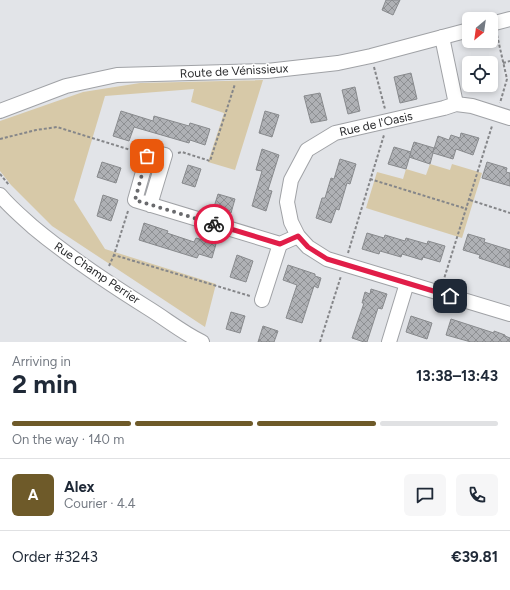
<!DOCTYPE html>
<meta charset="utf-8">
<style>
:root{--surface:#fff;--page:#f6f6f7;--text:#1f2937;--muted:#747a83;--line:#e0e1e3;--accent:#6e5a29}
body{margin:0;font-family:Figtree,sans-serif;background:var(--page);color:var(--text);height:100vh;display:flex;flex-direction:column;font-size:15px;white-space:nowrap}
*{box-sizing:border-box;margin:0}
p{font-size:13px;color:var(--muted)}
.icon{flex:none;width:22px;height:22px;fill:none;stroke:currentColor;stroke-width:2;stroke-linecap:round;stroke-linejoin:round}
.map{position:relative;height:342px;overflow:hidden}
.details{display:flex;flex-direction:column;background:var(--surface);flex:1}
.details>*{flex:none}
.needle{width:26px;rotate:209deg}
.controls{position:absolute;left:462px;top:12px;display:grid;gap:8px}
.controls a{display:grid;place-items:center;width:36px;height:36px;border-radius:6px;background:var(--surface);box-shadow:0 2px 6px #0003;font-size:20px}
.pin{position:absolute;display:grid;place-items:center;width:34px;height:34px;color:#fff;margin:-17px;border-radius:8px;box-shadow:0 2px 6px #0006}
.courier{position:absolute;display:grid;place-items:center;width:40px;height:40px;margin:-20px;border:3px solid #e11d48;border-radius:50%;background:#fff;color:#222;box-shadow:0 1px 5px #0007}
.summary em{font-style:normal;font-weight:700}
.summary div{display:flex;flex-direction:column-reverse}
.summary{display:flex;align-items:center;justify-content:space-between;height:68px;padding:0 12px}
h1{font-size:26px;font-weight:700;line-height:30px}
.bar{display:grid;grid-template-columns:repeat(4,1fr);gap:6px 4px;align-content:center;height:48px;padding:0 12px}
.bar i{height:5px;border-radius:3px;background:var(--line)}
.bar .current{background:var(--accent)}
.bar p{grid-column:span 4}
.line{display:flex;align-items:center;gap:10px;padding:0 12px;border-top:1px solid var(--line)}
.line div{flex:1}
.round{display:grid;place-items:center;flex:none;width:42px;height:42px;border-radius:6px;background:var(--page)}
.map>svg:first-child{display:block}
</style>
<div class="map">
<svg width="510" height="342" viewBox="0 0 510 342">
<defs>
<pattern id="building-cross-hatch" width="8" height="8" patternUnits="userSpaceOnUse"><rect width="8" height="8" fill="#afb1b5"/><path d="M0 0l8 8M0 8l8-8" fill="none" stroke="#8e9093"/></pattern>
</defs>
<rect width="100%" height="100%" fill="#e2e4e8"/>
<g fill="#d7c9a8">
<polygon points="263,80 235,170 208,162 224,113 191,102 194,89 105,96 74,200 105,249 216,284 205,327 52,226 11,185 0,171 0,121 83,92 140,83"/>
<polygon points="430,164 450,170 452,164 482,173 462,238 366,208 377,172 403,179 406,169 426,175"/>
</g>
<g fill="url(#building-cross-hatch)" stroke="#888a8d">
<polygon points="386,0 400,0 393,15 382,10"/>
<polygon points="411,73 417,99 400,103 394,77"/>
<polygon points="355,87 360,111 348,114 342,90"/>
<polygon points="320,93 327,120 311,123 304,96"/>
<polygon points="121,111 153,121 154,116 189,126 190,123 210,129 205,145 190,140 189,143 134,127 129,141 113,136"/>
<polygon points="265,111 279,115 272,137 259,133"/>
<polygon points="461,133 479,138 473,155 456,149 453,159 433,153 430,164 409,157 414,142 434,148 433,152 438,136 449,140 451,135 460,138"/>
<polygon points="394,147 411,152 406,169 388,164"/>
<polygon points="262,149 279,155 268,190 272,191 266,211 252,206 262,171 256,170"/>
<polygon points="340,159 356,164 350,184 347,183 339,210 336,209 331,223 316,218 322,198 325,198 331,178 334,179"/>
<polygon points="102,162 121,168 116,183 97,177"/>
<polygon points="487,162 507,168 506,172 510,173 510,186 482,178"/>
<polygon points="188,165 201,169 195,187 182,183"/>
<polygon points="218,194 235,199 231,213 214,207"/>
<polygon points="103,195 118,200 111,221 97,216"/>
<polygon points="144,223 168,231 167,233 194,242 196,238 216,244 212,258 199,254 197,258 139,240"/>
<polygon points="367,233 384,238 385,235 405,241 406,238 427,244 428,241 445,246 440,262 423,257 422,260 402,254 401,257 380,251 379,254 362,249"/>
<polygon points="468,234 485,239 484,242 510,250 510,268 479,258 480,255 463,250"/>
<polygon points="237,255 253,261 246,282 230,277"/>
<polygon points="288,265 315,274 315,276 321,278 318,288 314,286 302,323 286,318 297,285 283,280"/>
<polygon points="371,289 387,294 382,309 378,308 367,342 364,342 352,338 364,303 362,303 365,292 370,294"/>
<polygon points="231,312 245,316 240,333 226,329"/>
<polygon points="411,316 432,323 427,339 406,332"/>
<polygon points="451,319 494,333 494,331 505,335 505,336 510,338 510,342 471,342 446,335"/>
<polygon points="263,326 278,331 274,342 258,342"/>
</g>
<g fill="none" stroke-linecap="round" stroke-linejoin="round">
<g stroke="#a0a2a6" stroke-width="16">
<g id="minor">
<polyline points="491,24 510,19"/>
<polyline points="442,37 456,104"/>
<polyline points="0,111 66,86 117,75 267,71 338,63 371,56 469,30"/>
<polyline points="510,118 472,106 456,104 444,108 335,133 307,150 291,180 287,202 291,222 298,236 308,247 327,259 510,314"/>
<path d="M 0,195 C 10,207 22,217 33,227 C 69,257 108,283 148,308 C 166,319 183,333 202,342"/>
<polyline points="150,205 165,155 149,151 135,200 280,244 298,236"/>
<polyline points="262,300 280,244"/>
<polyline points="389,342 407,283"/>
</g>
</g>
<g stroke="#858689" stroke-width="2" stroke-dasharray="3 2" stroke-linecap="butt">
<polyline points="497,35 507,79 500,103"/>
<polyline points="503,63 510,61"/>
<polyline points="374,67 385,109"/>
<polyline points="0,139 36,130 57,127 137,152"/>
<polyline points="178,153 182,152 210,161 235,84"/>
<polyline points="0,174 9,185"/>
<polyline points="370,179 467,209"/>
<polyline points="470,200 510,213"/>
<polyline points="128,211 114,255 250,296"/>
<polyline points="348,253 384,135"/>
<polyline points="109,266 114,255"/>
<polyline points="443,282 492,126"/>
<polyline points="320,342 341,276"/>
</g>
<use href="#minor" stroke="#fff" stroke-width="14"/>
</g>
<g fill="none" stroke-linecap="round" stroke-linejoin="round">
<polyline stroke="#696a6d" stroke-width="4" stroke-dasharray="0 7.2" points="147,156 135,200 214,224"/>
<polyline stroke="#e11d48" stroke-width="5" points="214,224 280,244 298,236 308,247 327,259 450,296"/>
</g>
<g text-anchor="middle" stroke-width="3.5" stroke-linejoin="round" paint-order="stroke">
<g font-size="12" fill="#28292b" stroke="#fff">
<text transform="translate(234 71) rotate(-3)" y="4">Route de Vénissieux</text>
<text transform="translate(376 124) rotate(-13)" y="4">Rue de l'Oasis</text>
<text transform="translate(97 273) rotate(34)" y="4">Rue Champ Perrier</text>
</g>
</g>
</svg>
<div class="controls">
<a><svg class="needle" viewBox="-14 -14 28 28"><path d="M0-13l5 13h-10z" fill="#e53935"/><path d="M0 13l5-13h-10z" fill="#747a83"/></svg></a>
<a><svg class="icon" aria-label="locate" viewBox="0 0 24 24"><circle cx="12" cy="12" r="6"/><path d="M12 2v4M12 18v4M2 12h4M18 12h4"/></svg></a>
</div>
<div class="pin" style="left:147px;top:156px;background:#ea580c"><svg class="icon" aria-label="bag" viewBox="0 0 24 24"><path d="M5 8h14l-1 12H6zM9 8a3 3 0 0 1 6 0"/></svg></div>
<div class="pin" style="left:450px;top:296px;background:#1f2937"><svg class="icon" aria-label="home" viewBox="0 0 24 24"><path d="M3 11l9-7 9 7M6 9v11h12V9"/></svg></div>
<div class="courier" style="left:214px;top:224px"><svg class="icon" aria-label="bike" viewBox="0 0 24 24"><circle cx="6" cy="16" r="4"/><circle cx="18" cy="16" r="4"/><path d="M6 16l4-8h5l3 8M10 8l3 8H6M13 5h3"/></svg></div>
</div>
<section class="details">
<div class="summary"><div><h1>2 min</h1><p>Arriving in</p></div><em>13:38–13:43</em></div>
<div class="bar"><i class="current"></i><i class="current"></i><i class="current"></i><i></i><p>On the way · 140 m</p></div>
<div class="line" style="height:72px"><b class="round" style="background:var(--accent);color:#fff">A</b><div><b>Alex</b><p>Courier · 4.4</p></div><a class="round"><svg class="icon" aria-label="chat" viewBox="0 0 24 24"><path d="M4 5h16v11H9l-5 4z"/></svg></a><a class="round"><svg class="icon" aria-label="phone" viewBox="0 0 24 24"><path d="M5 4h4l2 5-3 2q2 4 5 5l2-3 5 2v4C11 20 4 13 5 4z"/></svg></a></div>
<div class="line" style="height:52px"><div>Order #3243</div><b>€39.81</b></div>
</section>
